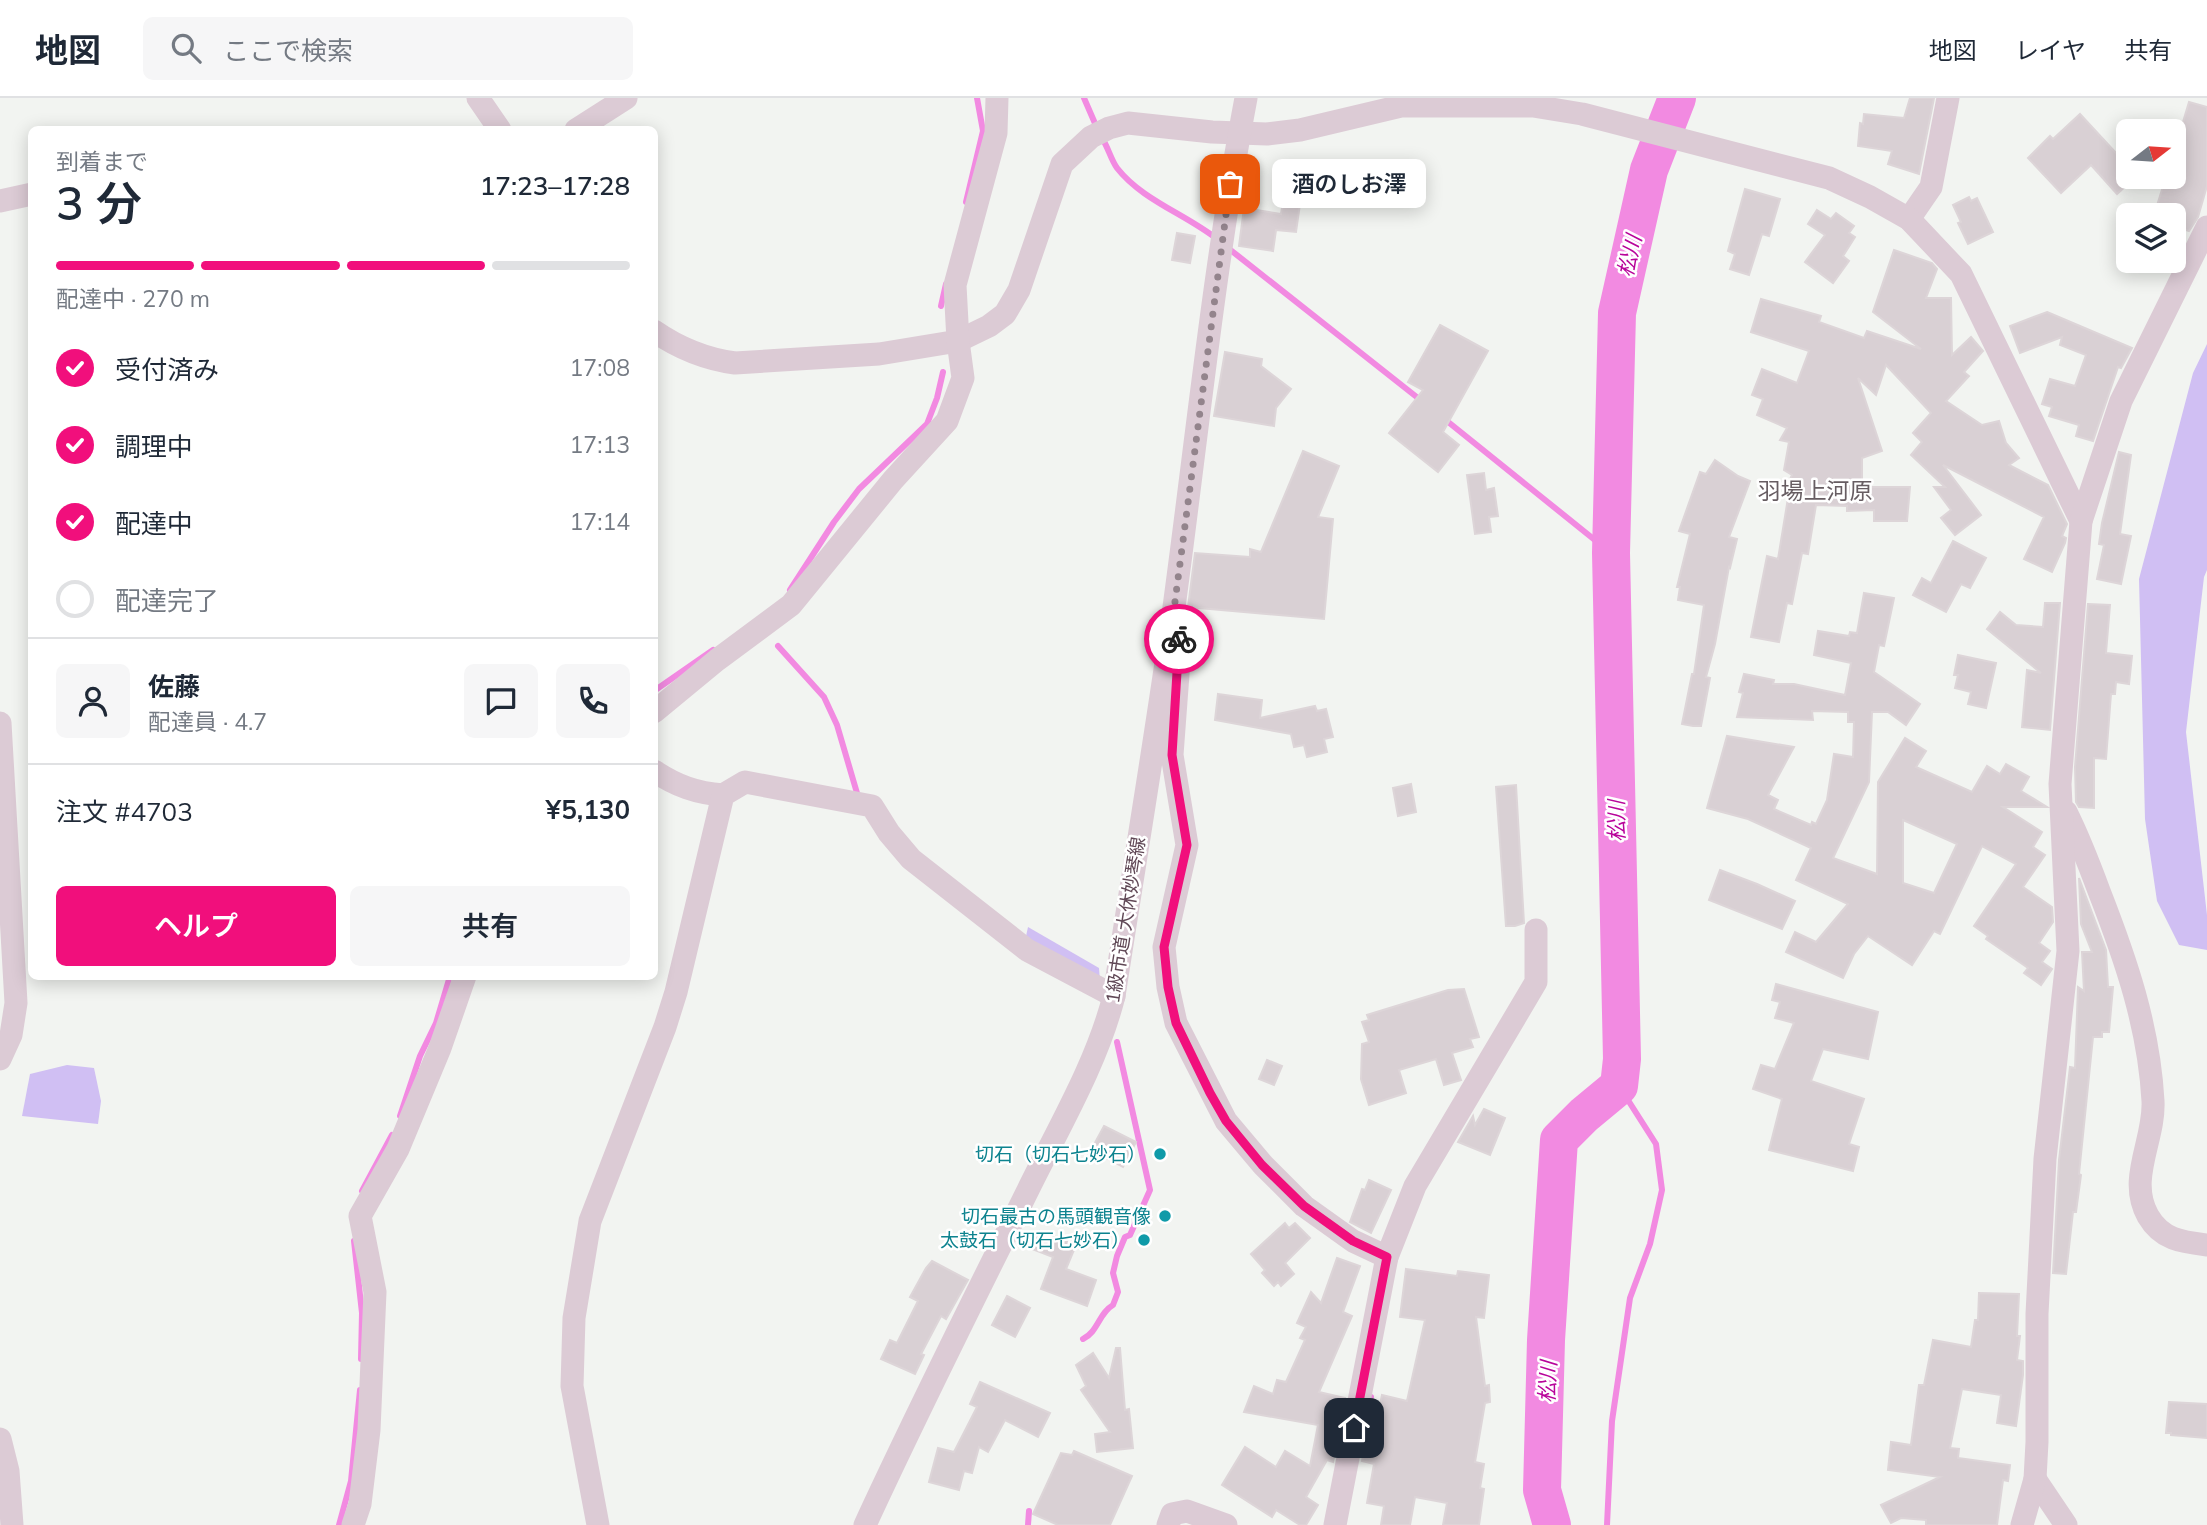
<!DOCTYPE html>
<html lang="ja">
<meta charset="utf-8">
<style>
:root{--surface:#fff;--page:#f6f6f7;--text:#1f2937;--muted:#747a83;--line:#e0e1e3;--accent:#f10f7c}
body{margin:0;font-family:Mulish,"Noto Sans JP",sans-serif;background:var(--page);color:var(--text);height:100vh;display:flex;flex-direction:column;font-size:26px;white-space:nowrap}
*{box-sizing:border-box;margin:0}
p{font-size:23px;color:var(--muted)}
.icon{flex:none;width:38px;height:38px;fill:none;stroke:currentColor;stroke-width:2;stroke-linecap:round;stroke-linejoin:round}
.map{position:relative;flex:1;overflow:hidden}
.side{position:absolute;left:28px;top:28px;width:630px;height:854px;display:flex;flex-direction:column;background:var(--surface);border-radius:10px;box-shadow:0 4px 18px #0003}
.side>*{flex:none}
.needle{width:46px;rotate:73deg}
.buttons{position:absolute;left:2116px;top:21px;display:grid;gap:14px}
.buttons a{display:grid;place-items:center;width:70px;height:70px;border-radius:10px;background:var(--surface);box-shadow:0 4px 18px #0003;font-size:35px}
.pin{position:absolute;display:grid;place-items:center;width:60px;height:60px;color:#fff;margin:-30px;border-radius:14px;box-shadow:0 4px 10px #0006}
.courier{position:absolute;display:grid;place-items:center;width:70px;height:70px;margin:-35px;border:5px solid #f10f7c;border-radius:50%;background:#fff;color:#222;box-shadow:0 2px 9px #0007}
.bubble{position:absolute;height:49px;border-radius:10px;background:var(--surface);box-shadow:0 4px 18px #0003;font-size:23px;font-weight:600;line-height:49px;text-align:center}
.overview em{font-style:normal;font-weight:600}
.overview div{display:flex;flex-direction:column-reverse}
.overview{display:flex;align-items:center;justify-content:space-between;height:119px;padding:0 28px}
h1{font-size:46px;font-weight:600;line-height:52px}
.bar{display:grid;grid-template-columns:repeat(4,1fr);gap:10px 7px;align-content:center;height:84px;padding:0 28px}
.bar i{height:9px;border-radius:5px;background:var(--line)}
.bar .active{background:var(--accent)}
.bar p{grid-column:span 4}
.line{display:flex;align-items:center;gap:18px;padding:0 28px;border-top:2px solid var(--line)}
.line div{flex:1}
.round{display:grid;place-items:center;flex:none;width:74px;height:74px;border-radius:10px;background:var(--page)}
ol{padding:0 28px;list-style:none}
li{display:flex;align-items:center;gap:21px;height:77px}
li p{margin-inline-start:auto}
li .icon{padding:7px;border-radius:50%;background:var(--accent);color:#fff;stroke-width:4}
li:last-child{color:var(--muted)}
li i{width:38px;height:38px;border:4px solid var(--line);border-radius:50%}
.action{display:flex;gap:14px;margin-top:auto;padding:14px 28px}
.action a{flex:1;height:80px;border-radius:10px;background:var(--accent);color:#fff;font-size:28px;font-weight:600;line-height:80px;text-align:center}
.action a+a{background:var(--page);color:var(--text)}
header{display:flex;align-items:center;gap:42px;box-sizing:border-box;height:98px;padding:0 35px;background:var(--surface);border-bottom:2px solid var(--line)}
header strong{font-size:33px}
nav{display:flex;gap:38px;margin-inline-start:auto;font-size:24px}
.search{width:490px;height:63px;background:var(--page);display:flex;align-items:center;gap:18px;box-sizing:border-box;padding:0 24px;border-radius:10px;color:var(--muted);font-size:26px}
.map>svg:first-child{display:block}
</style>
<header>
<strong>地図</strong>
<div class="search"><svg class="icon" aria-label="search" viewBox="0 0 24 24"><circle cx="10" cy="10" r="6"/><path d="M15 15l6 6"/></svg>ここで検索</div>
<nav><a>地図</a><a>レイヤ</a><a>共有</a></nav>
</header>
<div class="map">
<svg width="2207" height="1427" viewBox="0 0 2207 1427">
<rect width="100%" height="100%" fill="#f2f4f1"/>
<g fill="#d0bff3">
<polygon points="2207,246 2207,472 2204,479 2186,634 2207,817 2207,852 2179,847 2157,803 2145,721 2139,481 2193,275"/>
<polygon points="1028,829 1099,870 1100,883 1025,843"/>
<polygon points="67,967 94,970 101,1003 98,1026 22,1018 30,976"/>
</g>
<g fill="none" stroke-linecap="round" stroke-linejoin="round">
<g stroke="#f28ae1" stroke-width="6">
<polyline points="1084,0 1097,30"/>
<polyline points="1661,0 1670,17"/>
<path d="M 1102,40 C 1108,49 1111,62 1117,70 C 1142,102 1185,116 1217,141"/>
<polyline points="966,104 983,33 977,0"/>
<polyline points="1228,150 1423,304"/>
<polyline points="941,208 946,186"/>
<polyline points="1442,319 1611,455"/>
<polyline points="790,492 834,424 859,391 927,326 937,300 943,274"/>
<polyline points="778,548 824,599 837,627 857,695"/>
<polyline points="654,593 713,552"/>
<polyline points="400,1018 420,958 436,925 450,878"/>
<polyline points="362,1093 392,1037"/>
<polyline points="354,1143 362,1215 361,1261"/>
<path d="M 1083,1241 C 1098,1234 1099,1215 1113,1207 L 1118,1194 L 1113,1175 L 1117,1158 L 1125,1139 L 1130,1137 L 1150,1092 L 1117,944"/>
<polyline points="1364,1335 1371,1299"/>
<polyline points="339,1427 351,1383 360,1292"/>
<polyline points="1028,1427 1029,1413"/>
<polyline points="1607,1427 1612,1323 1630,1200 1650,1146 1662,1092 1656,1046 1619,988"/>
</g>
<polyline stroke="#f28ae1" stroke-width="38" points="1552,1427 1542,1392 1546,1242 1559,1042 1584,1017 1619,988 1622,961 1611,455 1617,215 1649,72 1677,0"/>
</g>
<g fill="#d9d0d4" stroke="#ddd5d8" stroke-width="2" fill-rule="evenodd">
<polygon points="1910,0 1934,0 1919,76 1888,66 1892,53 1858,48 1860,25 1863,26 1864,16 1904,20"/>
<polygon points="2189,4 2207,9 2207,88 2198,119 2189,133 2174,128 2174,117 2154,117 2166,79 2174,79 2174,54"/>
<polygon points="2080,16 2128,68 2128,86 2117,96 2091,67 2061,95 2028,60 2050,38 2053,41"/>
<polygon points="1745,91 1780,101 1769,138 1762,136 1749,177 1730,171 1735,156 1728,153"/>
<polygon points="1284,97 1301,99 1296,134 1276,132 1273,153 1239,148 1244,110 1281,116"/>
<polygon points="1969,99 1971,103 1977,100 1993,134 1968,146 1958,125 1961,124 1953,107"/>
<polygon points="1817,112 1831,121 1836,115 1854,128 1849,135 1855,139 1843,158 1849,163 1833,185 1805,164 1825,137 1808,126"/>
<polygon points="1177,135 1195,138 1190,165 1172,162"/>
<polygon points="1894,152 1932,165 1937,171 1926,200 1951,200 1952,257 1971,239 1983,253 1964,274 1969,278 1946,303 1982,327 1999,323 2006,345 2019,360 2009,367 2048,387 2067,426 2062,438 2066,440 2065,445 2052,474 2024,461 2044,419 1943,367 1981,417 1955,437 1941,420 1951,412 1934,389 1945,389 1911,357 1922,344 1913,335 1931,315 1886,267 1876,297 1858,280 1882,353 1862,360 1862,389 1910,389 1907,423 1874,423 1874,412 1847,413 1847,408 1816,407 1808,456 1802,455 1792,506 1787,505 1779,544 1751,539 1767,458 1778,461 1789,394 1785,392 1792,377 1784,372 1789,344 1780,342 1787,330 1757,317 1763,301 1752,297 1762,271 1797,285 1809,253 1751,234 1761,201 1821,218 1819,224 1864,240 1867,233 1921,251 1873,214"/>
<polygon points="2047,214 2132,250 2121,270 2118,269 2093,343 2076,338 2079,327 2049,318 2052,309 2042,306 2050,281 2075,288 2086,257 2060,247 2062,239 2020,255 2010,228"/>
<polygon points="1440,227 1488,253 1443,334 1459,347 1438,374 1389,335 1423,292 1408,284"/>
<polygon points="1225,254 1262,261 1261,268 1291,291 1276,310 1274,328 1214,318"/>
<polygon points="1303,353 1339,368 1318,419 1333,421 1324,521 1188,509 1195,455 1250,459 1250,451 1261,454"/>
<polygon points="2119,354 2131,357 2120,436 2131,438 2121,486 2097,481 2104,447 2099,446 2102,425"/>
<polygon points="1715,362 1738,378 1750,383 1729,439 1737,441 1730,470 1729,469 1715,546 1706,579 1710,580 1701,628 1693,628 1682,626 1692,576 1694,576 1704,507 1678,502 1680,489 1677,489 1690,436 1679,433 1700,374 1706,376"/>
<polygon points="1484,375 1486,392 1494,390 1498,418 1489,419 1491,434 1475,436 1467,377"/>
<polygon points="1953,443 1986,460 1970,490 1961,486 1946,514 1913,497 1922,480 1931,485"/>
<path d="M 1864,495 L 1894,500 L 1884,548 L 1879,547 L 1874,574 L 1920,606 L 1906,627 L 1888,614 L 1872,614 L 1869,684 L 1833,760 L 1877,776 L 1878,684 L 1905,640 L 1926,653 L 1916,669 L 1972,694 L 1987,668 L 2000,676 L 2006,666 L 2029,679 L 2021,693 L 2047,709 L 2003,709 L 2042,734 L 2033,749 L 2045,757 L 2023,789 L 2052,809 L 2053,824 L 2039,845 L 2050,853 L 2042,864 L 2052,871 L 2041,887 L 2024,875 L 2028,870 L 1986,841 L 1988,838 L 1974,828 L 2016,766 L 1982,748 L 1940,836 L 1934,833 L 1912,867 L 1868,838 L 1854,856 L 1843,880 L 1786,854 L 1795,834 L 1816,844 L 1848,806 L 1796,782 L 1811,750 L 1748,721 L 1707,710 L 1727,638 L 1794,649 L 1768,697 L 1778,702 L 1774,711 L 1811,727 L 1812,724 L 1816,726 L 1827,702 L 1834,656 L 1853,659 L 1854,624 L 1848,624 L 1848,614 L 1812,613 L 1813,622 L 1737,619 L 1743,595 L 1739,594 L 1744,576 L 1774,582 L 1773,586 L 1794,586 L 1845,597 L 1851,565 L 1814,557 L 1818,533 L 1849,538 L 1850,534 L 1857,535 ZM 1903,722 L 1957,746 L 1934,795 L 1903,785 Z"/>
<polygon points="2045,505 2060,505 2050,632 2022,629 2027,572 2041,575 1987,531 2000,514 2016,527 2043,529"/>
<polygon points="2088,506 2110,507 2106,555 2132,558 2129,586 2116,584 2115,596 2111,596 2106,661 2094,660 2094,710 2079,709 2076,704 2075,669"/>
<polygon points="1958,557 1996,565 1986,610 1968,606 1971,594 1955,590 1958,577 1954,577"/>
<polygon points="1218,596 1262,602 1260,620 1315,608 1317,613 1326,611 1333,639 1324,641 1327,654 1307,659 1304,647 1294,649 1291,636 1215,622"/>
<polygon points="1411,686 1416,714 1398,718 1393,690"/>
<polygon points="1516,687 1524,825 1515,828 1506,828 1496,689"/>
<polygon points="1720,772 1757,786 1795,803 1782,831 1709,802"/>
<polygon points="2079,780 2106,852 2108,889 2113,889 2109,934 2102,934 2102,939 2093,939 2079,1076 2081,1077 2076,1114 2073,1114 2066,1176 2053,1175 2059,1062 2070,969 2075,970 2078,889 2084,893 2082,854 2092,854 2081,826"/>
<polygon points="1776,886 1878,914 1868,961 1823,951 1811,983 1864,1001 1849,1046 1859,1049 1853,1073 1769,1052 1782,1001 1753,991 1761,967 1775,971 1794,925 1775,920 1780,904 1772,902"/>
<polygon points="1464,891 1479,939 1470,941 1473,949 1452,955 1461,982 1444,987 1436,961 1399,972 1406,995 1369,1007 1361,981 1362,946 1369,944 1362,924 1369,922 1367,917 1448,892"/>
<polygon points="1267,962 1282,968 1274,987 1259,981"/>
<polygon points="1484,1011 1505,1020 1490,1057 1458,1044 1473,1018 1475,1027"/>
<polygon points="1104,1028 1136,1044 1123,1069 1091,1052"/>
<polygon points="1369,1082 1391,1092 1371,1135 1350,1124 1362,1091 1365,1092"/>
<polygon points="1285,1125 1289,1130 1295,1125 1310,1140 1285,1165 1294,1176 1281,1188 1278,1184 1274,1188 1262,1175 1265,1172 1251,1156"/>
<polygon points="1040,1133 1076,1147 1066,1171 1096,1182 1087,1208 1041,1191 1053,1159 1032,1151"/>
<polygon points="1337,1160 1360,1168 1343,1214 1352,1218 1319,1294 1345,1300 1333,1364 1327,1362 1306,1399 1318,1407 1306,1427 1300,1427 1276,1412 1272,1419 1222,1387 1245,1349 1276,1369 1285,1353 1310,1368 1318,1327 1244,1314 1254,1288 1273,1296 1277,1282 1286,1284 1305,1242 1300,1240 1306,1229 1297,1225 1311,1194 1321,1205"/>
<polygon points="932,1163 968,1182 946,1221 941,1218 921,1256 924,1257 915,1276 881,1261 890,1242 897,1245 918,1203 910,1199 926,1170"/>
<polygon points="1406,1171 1457,1178 1458,1173 1489,1177 1484,1220 1476,1219 1485,1288 1489,1287 1490,1304 1485,1305 1475,1364 1484,1366 1480,1390 1484,1391 1479,1427 1443,1427 1447,1405 1415,1399 1410,1427 1381,1427 1384,1408 1367,1405 1374,1366 1362,1363 1373,1305 1380,1307 1382,1297 1407,1303 1425,1222 1400,1219"/>
<polygon points="1979,1195 2019,1196 2017,1238 2020,1238 2017,1262 2023,1263 2023,1277 2016,1328 1997,1325 2001,1297 1962,1291 1950,1350 1959,1351 1958,1360 2010,1367 2008,1383 2003,1382 1997,1427 1926,1427 1926,1422 1901,1420 1891,1425 1881,1407 1940,1379 1888,1372 1891,1344 1911,1347 1919,1287 1924,1287 1933,1242 1971,1249 1975,1222 1978,1222"/>
<polygon points="1007,1198 1030,1210 1015,1239 992,1227"/>
<polygon points="1116,1250 1120,1250 1125,1312 1129,1311 1133,1350 1097,1354 1095,1336 1110,1334 1081,1292 1086,1288 1076,1267 1093,1255 1109,1280"/>
<polygon points="980,1284 1050,1315 1038,1339 1005,1322 988,1354 979,1349 972,1375 964,1373 959,1392 929,1384 938,1350 954,1354 977,1309 970,1306"/>
<polygon points="2169,1304 2207,1306 2207,1340 2171,1337 2171,1335 2166,1335"/>
<polygon points="1074,1353 1132,1378 1110,1427 1058,1427 1033,1416 1061,1355 1072,1357"/>
</g>
<g fill="none" stroke-linecap="round" stroke-linejoin="round">
<g stroke="#dccbd5" stroke-width="23">
<polyline points="478,0 500,32"/>
<polyline points="576,32 626,0"/>
<polyline points="0,103 32,96"/>
<polyline points="1909,121 1931,89 1948,0"/>
<path d="M 654,233 C 680,251 705,261 735,265 L 879,256 L 958,243 L 989,228 L 1005,216 L 1019,192 L 1062,66 L 1091,39 L 1109,30 L 1128,25 L 1212,34 L 1267,36 L 1300,32 L 1401,8 L 1533,8 L 1582,16 L 1829,80 L 1870,99 L 1909,121 L 1961,176 L 2081,423"/>
<polyline points="1179,563 1172,657 1187,747 1164,849 1168,889 1176,925 1226,1023 1263,1067 1304,1108 1353,1143 1387,1159"/>
<polyline points="654,614 717,562 791,507 893,382 947,323 963,280 958,243 955,187 996,35 997,0"/>
<polyline points="0,625 16,905 11,937 0,961"/>
<path d="M 654,673 C 677,688 696,695 723,697"/>
<path d="M 2066,714 C 2079,740 2089,766 2099,793 C 2126,862 2149,929 2153,1003 C 2155,1042 2127,1081 2148,1118 C 2162,1142 2182,1144 2207,1147"/>
<polyline points="0,1341 8,1373 12,1427"/>
<polyline points="2035,1381 2066,1427"/>
<polyline points="353,1427 360,1406 369,1332 375,1194 360,1118 398,1051 440,950 465,878"/>
<polyline points="598,1427 572,1288 574,1220 590,1123 665,929 676,894 723,697 745,684 872,708 889,735 911,761 1027,852 1114,898"/>
<path d="M 865,1427 C 917,1314 973,1203 1028,1092 C 1059,1029 1097,965 1114,898 C 1134,768 1156,639 1174,509 C 1197,339 1214,169 1246,0"/>
<polyline points="1168,1427 1172,1416 1187,1413 1226,1427"/>
<polyline points="1335,1427 1387,1159 1415,1088 1536,884 1536,832"/>
<polyline points="2022,1427 2035,1381 2037,1344 2037,1216 2045,1061 2068,853 2060,686 2081,423 2121,303 2207,129"/>
</g>
</g>
<g fill="none" stroke-linecap="round" stroke-linejoin="round">
<polyline stroke="#93848c" stroke-width="7" stroke-dasharray="0 12.6" points="1179,541 1174,511 1230,86"/>
<polyline stroke="#f10f7c" stroke-width="9" points="1179,541 1172,657 1187,747 1164,849 1168,889 1176,925 1210,995 1226,1023 1262,1067 1304,1108 1353,1143 1387,1159 1354,1330"/>
</g>
<g fill="#0f9aa8" stroke="#fff" stroke-width="2.5">
<circle cx="1160" cy="1056" r="7"/>
<circle cx="1165" cy="1118" r="7"/>
<circle cx="1144" cy="1142" r="7"/>
</g>
<g text-anchor="middle" stroke-width="5" stroke-linejoin="round" paint-order="stroke">
<g font-size="19" fill="#604856" stroke="#fff">
<text transform="translate(1125 822) rotate(-81)" y="7">1級市道 大休妙琴線</text>
</g>
<g font-size="19" fill="#0d838f" stroke="#fff" text-anchor="end">
<text x="1146" y="1063">切石（切石七妙石）</text>
<text x="1151" y="1125">切石最古の馬頭観音像</text>
<text x="1130" y="1149">太鼓石（切石七妙石）</text>
</g>
<g font-size="21" font-style="italic" fill="#b8049a" stroke="#fff">
<text transform="translate(1630 158) rotate(-77)" y="7">松川</text>
<text transform="translate(1617 723) rotate(-91)" y="7">松川</text>
<text transform="translate(1548 1284) rotate(-87)" y="7">松川</text>
</g>
<g font-size="23" fill="#675d62" stroke="#fff">
<text x="1815" y="401">羽場上河原</text>
</g>
</g>
</svg>
<div class="buttons">
<a><svg class="needle" viewBox="-14 -14 28 28"><path d="M0-13l5 13h-10z" fill="#e53935"/><path d="M0 13l5-13h-10z" fill="#747a83"/></svg></a>
<a><svg class="icon" aria-label="layers" viewBox="0 0 24 24"><path d="M12 4l9 5-9 5-9-5zM3 14l9 5 9-5"/></svg></a>
</div>
<div class="pin" style="left:1230px;top:86px;background:#ea580c"><svg class="icon" aria-label="bag" viewBox="0 0 24 24"><path d="M5 8h14l-1 12H6zM9 8a3 3 0 0 1 6 0"/></svg></div>
<div class="pin" style="left:1354px;top:1330px;background:#1f2937"><svg class="icon" aria-label="home" viewBox="0 0 24 24"><path d="M3 11l9-7 9 7M6 9v11h12V9"/></svg></div>
<div class="courier" style="left:1179px;top:541px"><svg class="icon" aria-label="bike" viewBox="0 0 24 24"><circle cx="6" cy="16" r="4"/><circle cx="18" cy="16" r="4"/><path d="M6 16l4-8h5l3 8M10 8l3 8H6M13 5h3"/></svg></div>
<div class="bubble" style="left:1272px;top:61px;width:154px">酒のしお澤</div>
<section class="side">
<div class="overview"><div><h1>3 分</h1><p>到着まで</p></div><em>17:23–17:28</em></div>
<div class="bar"><i class="active"></i><i class="active"></i><i class="active"></i><i></i><p>配達中 · 270 m</p></div>
<ol>
<li><svg class="icon" aria-label="check" viewBox="0 0 24 24"><path d="M5 12l5 5 9-10"/></svg>受付済み<p>17:08</p></li>
<li><svg class="icon" aria-label="check" viewBox="0 0 24 24"><path d="M5 12l5 5 9-10"/></svg>調理中<p>17:13</p></li>
<li><svg class="icon" aria-label="check" viewBox="0 0 24 24"><path d="M5 12l5 5 9-10"/></svg>配達中<p>17:14</p></li>
<li><i></i>配達完了</li>
</ol>
<div class="line" style="height:126px"><a class="round"><svg class="icon" aria-label="person" viewBox="0 0 24 24"><circle cx="12" cy="8" r="4"/><path d="M4 21q1-7 8-7t8 7"/></svg></a><div><b>佐藤</b><p>配達員 · 4.7</p></div><a class="round"><svg class="icon" aria-label="chat" viewBox="0 0 24 24"><path d="M4 5h16v11H9l-5 4z"/></svg></a><a class="round"><svg class="icon" aria-label="phone" viewBox="0 0 24 24"><path d="M5 4h4l2 5-3 2q2 4 5 5l2-3 5 2v4C11 20 4 13 5 4z"/></svg></a></div>
<div class="line" style="height:91px"><div>注文 #4703</div><b>¥5,130</b></div>
<div class="action"><a>ヘルプ</a><a>共有</a></div>
</section>
</div>
